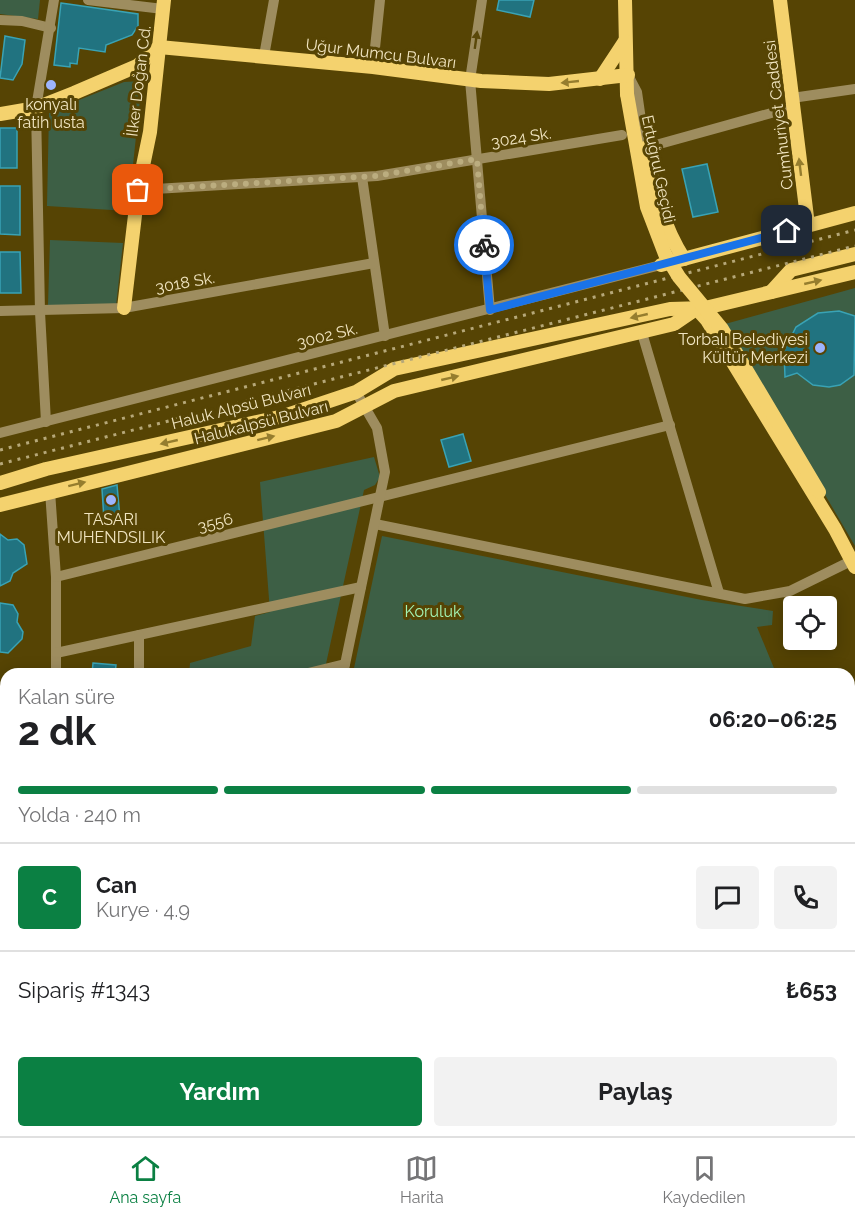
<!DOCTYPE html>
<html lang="tr">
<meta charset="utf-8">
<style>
:root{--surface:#fff;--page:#f2f2f2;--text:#202124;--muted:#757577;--line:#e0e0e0;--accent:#0b8043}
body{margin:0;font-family:Raleway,sans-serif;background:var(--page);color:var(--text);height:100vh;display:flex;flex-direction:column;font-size:22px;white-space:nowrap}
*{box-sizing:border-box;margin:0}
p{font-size:20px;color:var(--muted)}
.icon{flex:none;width:33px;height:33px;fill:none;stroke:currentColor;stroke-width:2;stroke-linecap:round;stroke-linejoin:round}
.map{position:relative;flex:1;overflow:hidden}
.side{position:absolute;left:0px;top:668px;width:855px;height:470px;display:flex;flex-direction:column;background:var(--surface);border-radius:18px 18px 0 0;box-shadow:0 3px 15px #0003}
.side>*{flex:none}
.buttons{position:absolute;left:783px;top:596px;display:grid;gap:12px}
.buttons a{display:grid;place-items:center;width:54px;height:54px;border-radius:6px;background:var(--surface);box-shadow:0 3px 15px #0003;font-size:30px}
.pin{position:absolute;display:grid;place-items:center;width:51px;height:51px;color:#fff;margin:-26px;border-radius:12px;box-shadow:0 3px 9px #0006}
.courier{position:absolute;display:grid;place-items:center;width:60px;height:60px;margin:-30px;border:4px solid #1a73e8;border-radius:50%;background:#fff;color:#222;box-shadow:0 2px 8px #0007}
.summary em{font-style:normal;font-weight:700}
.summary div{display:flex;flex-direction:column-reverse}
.summary{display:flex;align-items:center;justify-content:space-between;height:102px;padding:0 18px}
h1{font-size:39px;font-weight:700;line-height:45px}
.bar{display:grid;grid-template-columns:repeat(4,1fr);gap:9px 6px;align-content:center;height:72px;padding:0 18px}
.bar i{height:8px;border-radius:4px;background:var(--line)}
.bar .current{background:var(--accent)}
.bar p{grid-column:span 4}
.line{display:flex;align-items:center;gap:15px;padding:0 18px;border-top:2px solid var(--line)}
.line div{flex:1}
.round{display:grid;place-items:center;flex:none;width:63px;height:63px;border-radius:6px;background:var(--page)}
.cta{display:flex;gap:12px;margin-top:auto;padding:12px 18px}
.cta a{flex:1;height:69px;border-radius:6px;background:var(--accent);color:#fff;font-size:24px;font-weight:700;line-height:69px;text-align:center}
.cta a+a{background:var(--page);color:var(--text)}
.menu{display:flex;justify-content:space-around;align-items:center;height:84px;border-top:2px solid var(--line);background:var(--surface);font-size:16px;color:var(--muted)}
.menu a{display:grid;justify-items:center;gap:3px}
.menu .current{color:var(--accent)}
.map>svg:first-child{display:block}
</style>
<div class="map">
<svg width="855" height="1136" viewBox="0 0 855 1136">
<rect width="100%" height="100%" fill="#564404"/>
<g fill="#3d5f45">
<polygon points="0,0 40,0 38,19 0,14"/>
<polygon points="142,81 128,211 47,206 49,112 124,82"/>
<polygon points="50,240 123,243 116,306 48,305"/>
<polygon points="855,288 855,546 725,324"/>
<polygon points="374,457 380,477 375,485 364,490 324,673 189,674 190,663 251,646 255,616 270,612 260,482"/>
<polygon points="382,536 702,600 773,611 772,625 757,627 776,673 353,673"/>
<polygon points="855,755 855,885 849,885 849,758"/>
</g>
<g fill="#217380" stroke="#39a3b5" stroke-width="1.5">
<polygon points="499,0 534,0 530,17 497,10"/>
<polygon points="61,3 138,14 138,26 132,35 106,45 105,52 79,48 77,64 70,63 70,67 54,65"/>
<polygon points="5,36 25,40 22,64 13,80 0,78"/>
<rect x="0" y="128" width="17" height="40"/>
<polygon points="707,164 718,212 693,217 682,169"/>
<polygon points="0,186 20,186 20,235 0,234"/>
<polygon points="0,252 20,252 21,293 0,293"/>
<polygon points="839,311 855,316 854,375 840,385 829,387 813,385 797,373 785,377 784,351 796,327 818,313"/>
<polygon points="463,434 471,461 449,467 441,440"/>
<polygon points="117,485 120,518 104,520 102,489"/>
<polygon points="0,534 8,540 17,539 24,545 27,564 13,573 10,581 0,586"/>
<polygon points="0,603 13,605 18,614 17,622 23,632 22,639 8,653 0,652"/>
<polygon points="93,663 116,665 115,674 92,674"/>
</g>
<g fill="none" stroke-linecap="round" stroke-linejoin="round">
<g stroke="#9e8d5f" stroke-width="10">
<polyline points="88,0 163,9"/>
<polyline points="482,0 470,80 490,310"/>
<polyline points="0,20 22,21 51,28"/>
<polyline points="264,56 274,0"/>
<polyline points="373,67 380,0"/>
<polyline points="628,75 637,92 645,148 793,107"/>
<polyline points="792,98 855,89"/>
<polyline points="362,177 385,336"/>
<polyline points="138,190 377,176 622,135"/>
<polyline points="0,311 124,308 374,263"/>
<polyline points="642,333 719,593"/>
<polyline points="46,422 40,312 36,108 54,0"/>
<polyline points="0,433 661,265"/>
<polyline points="50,491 56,577 56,674"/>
<polyline points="375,524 745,599 790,591 851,561"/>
<polyline points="56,577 670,425"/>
<polyline points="56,653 361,587"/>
<polyline points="139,674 139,635"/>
<polyline points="304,674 345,664"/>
<polyline points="343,674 385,472 377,428 356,392"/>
<polyline points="849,900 855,901"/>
<polyline points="849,979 855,954"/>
<polyline points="0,1000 6,999"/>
<polyline points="0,1033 6,1032"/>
<polyline points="849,1034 855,1036"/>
<polyline points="214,1131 218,1136"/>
<polyline points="260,1131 270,1136"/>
<polyline points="0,1133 15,1131"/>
<polyline points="104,1136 106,1131"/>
<polyline points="241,1136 245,1131"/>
<polyline points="338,1136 339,1131"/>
<polyline points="421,1136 422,1131"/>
<polyline points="476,1136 477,1131"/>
<polyline points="609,1136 610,1131"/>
<polyline points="709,1136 710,1131"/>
<polyline points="815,1136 816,1131"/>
</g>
<g stroke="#f4d26e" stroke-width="14">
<polyline points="625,0 627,94"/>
<polyline points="780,0 808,225"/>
<polyline points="159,47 373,67 481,81 549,84 628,75"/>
<polyline points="600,79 625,41"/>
<polyline points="0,114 36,108 74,93 137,66 159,47"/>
<path d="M 645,148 C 654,188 662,225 684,259"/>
<polyline points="661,265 855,213"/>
<polyline points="771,292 791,270 855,254"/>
<polyline points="124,308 138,190 150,132 164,0"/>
<polyline points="697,309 707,320 835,529 855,567"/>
<polyline points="0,483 46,469 284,416 356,392 394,369 670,309 705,308 855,272"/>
<polyline points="0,505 336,421 394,391 674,324 696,309"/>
</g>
<g stroke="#b6a879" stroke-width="3" stroke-dasharray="3 6" stroke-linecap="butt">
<polyline points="0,450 855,230"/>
<polyline points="0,464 855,246"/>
</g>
<polyline stroke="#f4d26e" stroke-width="14" points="627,94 647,207 665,254 679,277 722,329 819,492"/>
</g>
<defs><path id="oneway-solid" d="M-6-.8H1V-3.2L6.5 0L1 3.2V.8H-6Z" transform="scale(1.5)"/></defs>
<use fill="#5a4809" href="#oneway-solid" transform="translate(476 40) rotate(-82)"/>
<g fill="#957d2e">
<use href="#oneway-solid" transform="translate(570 82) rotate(174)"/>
<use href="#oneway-solid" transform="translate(800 167) rotate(-97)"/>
<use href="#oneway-solid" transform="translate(813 282) rotate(-13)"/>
<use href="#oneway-solid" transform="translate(639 316) rotate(167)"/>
<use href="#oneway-solid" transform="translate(450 378) rotate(-13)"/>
<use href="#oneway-solid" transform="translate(266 438) rotate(-14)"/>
<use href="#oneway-solid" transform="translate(169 442) rotate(167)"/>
<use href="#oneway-solid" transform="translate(77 484) rotate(-14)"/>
</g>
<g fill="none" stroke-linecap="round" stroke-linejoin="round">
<polyline stroke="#bbad7f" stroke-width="6" stroke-dasharray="0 10.8" points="138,190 376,176 477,159 484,245"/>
<polyline stroke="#1a73e8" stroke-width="8" points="484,245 490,310 787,231"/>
</g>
<g fill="#9db4fd" stroke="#564404" stroke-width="2">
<circle cx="51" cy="85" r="6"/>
<circle cx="820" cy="348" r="6"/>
<circle cx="111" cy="500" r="6"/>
</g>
<g text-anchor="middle" stroke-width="6" stroke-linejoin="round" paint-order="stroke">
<g font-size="16" fill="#f1e5c1" stroke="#564404">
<text transform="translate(381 53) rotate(7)" y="6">Uğur Mumcu Bulvarı</text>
<text transform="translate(138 81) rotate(-83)" y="6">İlker Doğan Cd.</text>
<text transform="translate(778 115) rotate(-97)" y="6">Cumhuriyet Caddesi</text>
<text transform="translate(521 137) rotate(-9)" y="6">3024 Sk.</text>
<text transform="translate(659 169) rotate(78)" y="6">Ertuğrul Geçidi</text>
<text transform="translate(185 282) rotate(-10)" y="6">3018 Sk.</text>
<text transform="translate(327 335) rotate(-14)" y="6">3002 Sk.</text>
<text transform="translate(241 406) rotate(-14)" y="6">Haluk Alpsü Bulvarı</text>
<text transform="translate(261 422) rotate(-14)" y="6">Halukalpsü Bulvarı</text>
<text transform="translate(215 522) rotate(-14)" y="6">3556</text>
</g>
<g font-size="16" fill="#f1e5c1" stroke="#564404">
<text x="51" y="110">konyalı<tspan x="51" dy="18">fatih usta</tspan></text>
<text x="808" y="345" text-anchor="end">Torbalı Belediyesi<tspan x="808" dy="18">Kültür Merkezi</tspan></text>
<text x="111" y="525">TASARI<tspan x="111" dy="18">MUHENDSILIK</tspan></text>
</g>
<g font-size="16" fill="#a3f4b5" stroke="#564404">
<text x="433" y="617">Koruluk</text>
</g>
</g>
</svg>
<div class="buttons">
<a><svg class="icon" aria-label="locate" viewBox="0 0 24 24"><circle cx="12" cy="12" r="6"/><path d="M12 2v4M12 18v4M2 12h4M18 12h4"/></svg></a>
</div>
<div class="pin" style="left:138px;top:190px;background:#ea580c"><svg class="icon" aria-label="bag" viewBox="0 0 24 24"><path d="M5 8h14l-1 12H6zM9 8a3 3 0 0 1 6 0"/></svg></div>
<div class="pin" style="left:787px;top:231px;background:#1f2937"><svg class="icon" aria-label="home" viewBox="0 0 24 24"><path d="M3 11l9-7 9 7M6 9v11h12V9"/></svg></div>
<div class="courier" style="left:484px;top:245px"><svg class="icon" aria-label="bike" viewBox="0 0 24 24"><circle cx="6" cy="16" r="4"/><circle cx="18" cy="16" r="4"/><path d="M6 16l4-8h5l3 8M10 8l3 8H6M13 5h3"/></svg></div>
<section class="side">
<div class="summary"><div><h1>2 dk</h1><p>Kalan süre</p></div><em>06:20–06:25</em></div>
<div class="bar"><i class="current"></i><i class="current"></i><i class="current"></i><i></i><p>Yolda · 240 m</p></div>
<div class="line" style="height:108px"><b class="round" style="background:var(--accent);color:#fff">C</b><div><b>Can</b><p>Kurye · 4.9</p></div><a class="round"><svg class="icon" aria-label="chat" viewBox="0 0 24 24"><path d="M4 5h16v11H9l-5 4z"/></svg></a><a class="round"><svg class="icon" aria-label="phone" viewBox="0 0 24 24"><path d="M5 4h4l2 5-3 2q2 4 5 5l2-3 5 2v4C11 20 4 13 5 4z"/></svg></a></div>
<div class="line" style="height:78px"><div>Sipariş #1343</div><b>₺653</b></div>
<div class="cta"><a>Yardım</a><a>Paylaş</a></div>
</section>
</div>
<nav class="menu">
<a class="current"><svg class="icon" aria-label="home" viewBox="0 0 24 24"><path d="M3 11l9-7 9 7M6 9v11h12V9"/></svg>Ana sayfa</a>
<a><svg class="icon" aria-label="map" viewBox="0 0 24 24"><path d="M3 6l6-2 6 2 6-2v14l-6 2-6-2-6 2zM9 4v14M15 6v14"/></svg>Harita</a>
<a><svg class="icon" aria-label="saved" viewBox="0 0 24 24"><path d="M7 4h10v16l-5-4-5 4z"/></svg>Kaydedilen</a>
</nav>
